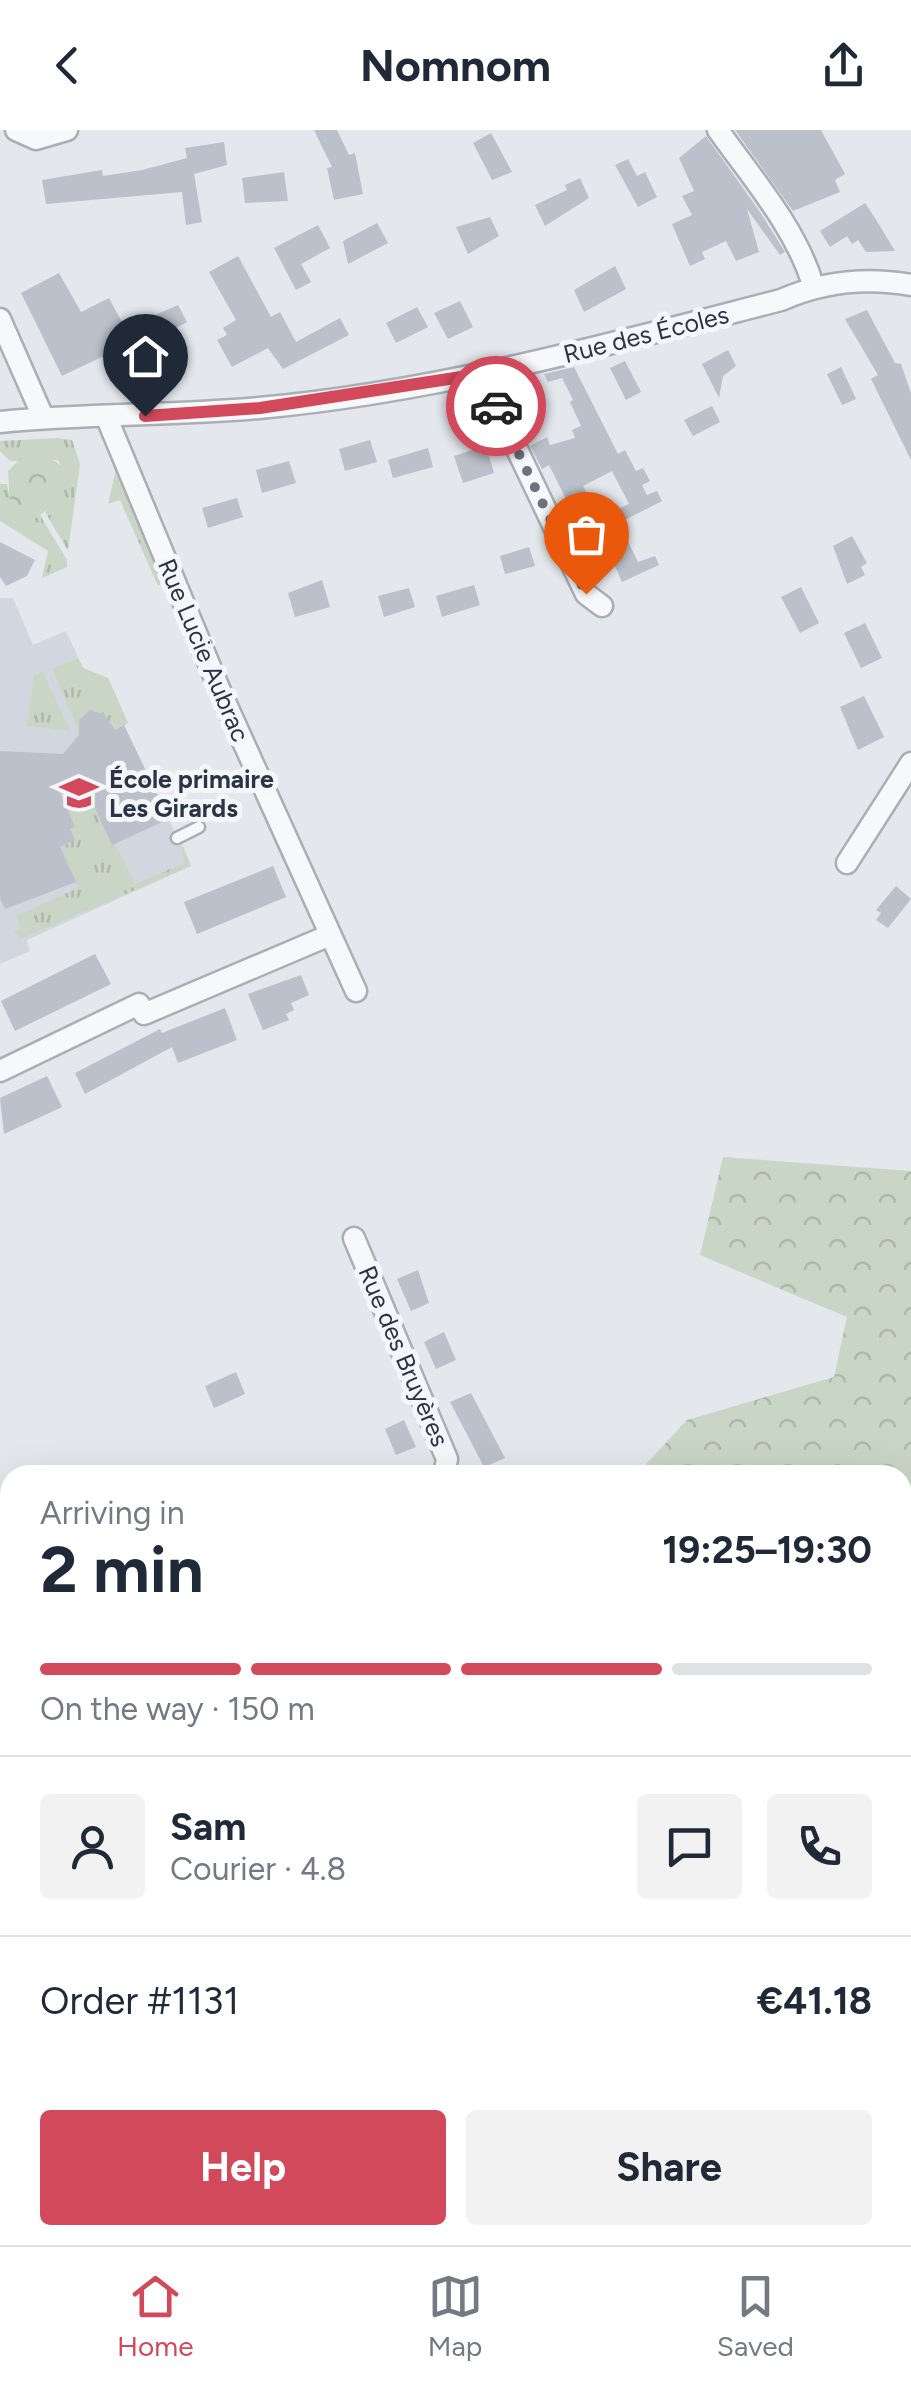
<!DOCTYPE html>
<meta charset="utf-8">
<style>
:root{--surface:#fff;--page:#f2f2f3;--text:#1f2937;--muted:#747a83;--line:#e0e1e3;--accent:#d1495b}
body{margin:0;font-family:Figtree,sans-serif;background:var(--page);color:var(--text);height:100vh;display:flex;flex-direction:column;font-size:38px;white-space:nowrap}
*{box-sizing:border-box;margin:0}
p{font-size:32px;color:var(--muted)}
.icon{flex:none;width:55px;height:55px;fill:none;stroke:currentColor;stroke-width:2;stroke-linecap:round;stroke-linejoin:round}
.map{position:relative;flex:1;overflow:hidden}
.side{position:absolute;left:0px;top:1335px;width:912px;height:780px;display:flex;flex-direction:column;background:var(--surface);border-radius:30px 30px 0 0;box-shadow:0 10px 40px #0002}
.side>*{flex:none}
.pin{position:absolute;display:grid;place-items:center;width:85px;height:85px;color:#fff;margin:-102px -42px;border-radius:50% 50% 50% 0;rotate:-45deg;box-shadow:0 0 10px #0007}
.pin .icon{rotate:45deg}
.courier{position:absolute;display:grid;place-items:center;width:100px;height:100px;margin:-50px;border:8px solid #d1495b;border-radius:50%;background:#fff;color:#222;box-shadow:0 2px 12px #0007}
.overview em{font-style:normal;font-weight:700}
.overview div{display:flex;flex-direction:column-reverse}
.overview{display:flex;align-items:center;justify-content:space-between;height:170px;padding:0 40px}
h1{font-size:65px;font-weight:700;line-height:75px}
.bar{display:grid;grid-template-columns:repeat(4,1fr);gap:15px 10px;align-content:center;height:120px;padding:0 40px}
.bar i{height:12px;border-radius:8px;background:var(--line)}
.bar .active{background:var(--accent)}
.bar p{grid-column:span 4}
.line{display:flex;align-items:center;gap:25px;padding:0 40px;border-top:2px solid var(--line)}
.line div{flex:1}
.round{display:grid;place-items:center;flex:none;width:105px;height:105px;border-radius:10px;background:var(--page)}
.primary-button{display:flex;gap:20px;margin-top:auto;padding:20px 40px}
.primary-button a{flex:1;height:115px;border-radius:10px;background:var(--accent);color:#fff;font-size:40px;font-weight:700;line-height:115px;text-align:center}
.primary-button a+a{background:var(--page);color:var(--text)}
header{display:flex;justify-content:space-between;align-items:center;height:130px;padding:0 40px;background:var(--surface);font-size:45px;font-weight:700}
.tabs{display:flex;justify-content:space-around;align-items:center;height:140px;border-top:2px solid var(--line);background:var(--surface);font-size:28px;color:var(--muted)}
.tabs a{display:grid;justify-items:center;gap:5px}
.tabs .active{color:var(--accent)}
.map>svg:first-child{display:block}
</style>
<header><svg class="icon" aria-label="back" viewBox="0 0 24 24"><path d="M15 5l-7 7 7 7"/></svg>Nomnom<svg class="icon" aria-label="share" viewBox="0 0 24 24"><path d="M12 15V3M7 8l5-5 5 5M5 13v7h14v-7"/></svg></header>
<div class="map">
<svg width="911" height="2115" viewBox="0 0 911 2115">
<defs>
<pattern id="grass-tufts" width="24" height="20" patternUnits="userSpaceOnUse" patternTransform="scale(2.5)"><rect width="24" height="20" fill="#c9d6c5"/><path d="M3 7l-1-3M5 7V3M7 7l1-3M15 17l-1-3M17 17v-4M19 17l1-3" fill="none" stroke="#adb8ab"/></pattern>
<pattern id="forest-crowns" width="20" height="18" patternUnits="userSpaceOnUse" patternTransform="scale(2.5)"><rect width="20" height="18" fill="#c9d6c5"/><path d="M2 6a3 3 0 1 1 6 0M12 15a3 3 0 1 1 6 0" fill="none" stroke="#adb8ab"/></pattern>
</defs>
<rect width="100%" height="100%" fill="#e4e7ec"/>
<polygon fill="#d2d6de" points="0,468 13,468 33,515 66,501 83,538 108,548 128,593 124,596 191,736 27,810 30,821 0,834"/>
<g fill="url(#grass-tufts)">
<path d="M 57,308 L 72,310 L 80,334 L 68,421 L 45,382 C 57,369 70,347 58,330 L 10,331 L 0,321 L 0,311 Z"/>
<polygon points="116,339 166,452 158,456 120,370 108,374"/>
<polygon points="0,354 7,354 11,375 34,388 40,385 67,430 67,437 42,448 48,421 0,391"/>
<polygon points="78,528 83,538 108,548 128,593 113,600 104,584 89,580 81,586 78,599 52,539"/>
<polygon points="43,542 70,601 27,596 34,546"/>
<polygon points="79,643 135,754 184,733 181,712 191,736 21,809 14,801 21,798 16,786 78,758 57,719 75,710 70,699 75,696 61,666 51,657"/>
</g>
<g fill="url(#forest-crowns)">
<path d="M 49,327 L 63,337 C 66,360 54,377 34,389 L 10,375 L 8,341 L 21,328 Z"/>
<polygon points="723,1027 911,1041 911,2115 835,2115 824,2105 902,2105 902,1345 636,1345 687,1290 834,1247 847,1187 700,1125"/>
<polygon points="30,2105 236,2105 239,2115 32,2115"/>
</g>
<polygon fill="#c9d6c5" points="0,1609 10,1647 10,2105 30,2105 32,2115 0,2115"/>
<g fill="#bbc0ca" fill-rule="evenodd">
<polygon points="314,0 337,0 349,25 355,23 363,64 334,70 327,38 332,37"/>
<polygon points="735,0 821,0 845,44 835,50 840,62 793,81"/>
<polygon points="491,3 512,42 492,50 473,13"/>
<polygon points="706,6 760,82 785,122 780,125 747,79 759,122 736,131 726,111 702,122 705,129 690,136 672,94 692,85 682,66 694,61 679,28"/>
<polygon points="224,12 227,35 194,44 202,92 186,95 182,62 46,74 42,50 102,40 103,46 142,40 187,28 185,18"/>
<polygon points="628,29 637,46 645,42 657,67 638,77 615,35"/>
<polygon points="284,42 288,71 245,73 242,48"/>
<polygon points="580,48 589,68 545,96 535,75 567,60 565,55"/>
<polygon points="865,73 875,88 895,121 866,122 858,110 852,114 847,106 830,117 820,101"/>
<polygon points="490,87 499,106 468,124 456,97"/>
<polygon points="377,93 388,113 348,134 343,111"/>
<polygon points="318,95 330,118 301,134 311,152 296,160 274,118"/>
<polygon points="238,126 271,187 280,182 296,212 340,188 349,205 283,239 268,218 232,237 217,210 227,205 223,198 236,190 209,142"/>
<polygon points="615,136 626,159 584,182 574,160"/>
<polygon points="59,143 81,182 109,168 125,198 178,175 187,192 128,224 116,220 62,246 21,163"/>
<polygon points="460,171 473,197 448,209 434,183"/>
<polygon points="417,177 428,197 396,213 386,193"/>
<polygon points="867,180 895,233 901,234 911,263 911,330 871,249 878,245 845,189"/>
<polygon points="728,220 736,236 723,246 719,268 702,234"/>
<polygon points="625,231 641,262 626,270 610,238"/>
<path d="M 574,237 L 618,324 L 625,320 L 636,341 L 643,338 L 650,351 L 642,355 L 647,365 L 657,361 L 662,371 L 619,393 L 638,432 L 655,426 L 659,435 L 622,452 L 600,402 L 586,409 L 549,335 L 542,339 L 530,316 L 547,307 L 550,315 L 575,308 L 572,300 L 581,296 L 570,272 L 573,270 L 562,248 L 548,252 L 544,244 ZM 612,341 L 629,374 L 599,388 L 583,356 Z"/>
<polygon points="841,237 856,269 842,275 827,244"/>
<polygon points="712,276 720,292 693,306 684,290"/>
<polygon points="370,310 377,332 345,341 339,319"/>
<polygon points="428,318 433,337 393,348 388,330"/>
<polygon points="479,318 480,324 488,322 494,343 463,353 454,326"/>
<polygon points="289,331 296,353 262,363 256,340"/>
<polygon points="237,368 243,387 208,398 202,378"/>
<polygon points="852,406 867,433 861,437 865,445 847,454 833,416"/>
<polygon points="0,412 35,430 27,446 6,456 0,447"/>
<polygon points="529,417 535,436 505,444 500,426"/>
<polygon points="322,450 330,477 295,487 288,463"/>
<polygon points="474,455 480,475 442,487 436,466"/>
<polygon points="801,457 819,493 800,503 781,467"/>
<polygon points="409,458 415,477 384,487 378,466"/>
<polygon points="865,493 882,528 861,538 844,503"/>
<polygon points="864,566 884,607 858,620 840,577"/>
<polygon points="89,580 104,584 115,600 124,595 169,689 112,715 79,643 56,654 75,697 70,699 75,710 60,717 76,752 5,779 0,768 0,621 63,624 79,605 79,590"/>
<polygon points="273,736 286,767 197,804 184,772"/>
<polygon points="896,756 911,769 888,798 876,790 881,783 876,780"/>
<polygon points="95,824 111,854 15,901 1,871"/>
<polygon points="301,845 309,865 291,873 294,880 286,884 289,890 263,900 248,864"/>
<polygon points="225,878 237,910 178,933 172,917 85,964 75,943 160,899 162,903"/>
<polygon points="47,946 62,977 4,1004 0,968"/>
<polygon points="418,1140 429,1173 411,1181 397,1149"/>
<polygon points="444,1202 456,1230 436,1239 424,1212"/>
<polygon points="236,1242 245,1264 214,1278 205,1256"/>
<polygon points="471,1263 505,1328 484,1337 450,1272"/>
<polygon points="404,1290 416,1317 396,1325 385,1299"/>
</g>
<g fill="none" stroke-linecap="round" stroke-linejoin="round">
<g stroke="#a9aeb7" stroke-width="15">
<polyline id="service" points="177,708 199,697"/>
</g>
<g stroke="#a9aeb7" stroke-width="25">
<g id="minor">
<polyline points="16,0 36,9 67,0"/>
<path d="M 718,0 C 752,48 796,98 813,155"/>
<polyline points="0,189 43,287"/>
<polyline points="481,244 586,464 602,476"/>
<polyline points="106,286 221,563 356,861"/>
<path d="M 0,292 C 86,283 173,286 259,278 C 436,262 610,214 781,170 C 822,152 866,147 911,155"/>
<polyline points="847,733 911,633"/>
<polyline points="0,941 139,874 144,884 330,805"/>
<polyline points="354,1108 447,1329 444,1345"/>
<polyline points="318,2115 321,2105"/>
</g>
</g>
<g stroke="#a9aeb7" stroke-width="30">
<g id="tertiary">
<polyline points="0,1475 10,1487"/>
<polyline points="532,2105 542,2115"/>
</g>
</g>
<use href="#service" stroke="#f7f8fa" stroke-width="10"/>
<use href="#minor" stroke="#f7f8fa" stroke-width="20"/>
<use href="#tertiary" stroke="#f7f8fa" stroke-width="25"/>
</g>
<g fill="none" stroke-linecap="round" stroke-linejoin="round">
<polyline stroke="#6c737f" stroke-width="10" stroke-dasharray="0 18" points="496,276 586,464"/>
<polyline stroke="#d1495b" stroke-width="12" points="145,286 260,278 481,244 496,276"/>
</g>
<defs>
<g id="school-bare" transform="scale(3)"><path d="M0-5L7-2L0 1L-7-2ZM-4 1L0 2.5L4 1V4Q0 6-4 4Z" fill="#d1495b" stroke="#f4f6f9" stroke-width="2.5" paint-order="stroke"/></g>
</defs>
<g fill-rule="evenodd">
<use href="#school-bare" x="79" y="663"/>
</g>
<g text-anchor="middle" stroke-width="10" stroke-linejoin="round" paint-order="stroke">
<g font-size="25" fill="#2b3445" stroke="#f4f6f9">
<text transform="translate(646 204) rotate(-14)" y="9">Rue des Écoles</text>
<text transform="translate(204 520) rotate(67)" y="9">Rue Lucie Aubrac</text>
<text transform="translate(404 1226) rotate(67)" y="9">Rue des Bruyères</text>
</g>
<g font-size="25" font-weight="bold" fill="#2b3445" stroke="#f4f6f9" text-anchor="start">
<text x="109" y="658">École primaire<tspan x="109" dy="29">Les Girards</tspan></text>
</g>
</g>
</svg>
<div class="pin" style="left:586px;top:464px;background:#ea580c"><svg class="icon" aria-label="bag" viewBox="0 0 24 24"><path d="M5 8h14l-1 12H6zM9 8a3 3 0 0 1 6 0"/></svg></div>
<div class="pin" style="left:145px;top:286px;background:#1f2937"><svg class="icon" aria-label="home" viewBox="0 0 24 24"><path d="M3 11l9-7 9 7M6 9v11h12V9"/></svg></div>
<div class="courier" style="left:496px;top:276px"><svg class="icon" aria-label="car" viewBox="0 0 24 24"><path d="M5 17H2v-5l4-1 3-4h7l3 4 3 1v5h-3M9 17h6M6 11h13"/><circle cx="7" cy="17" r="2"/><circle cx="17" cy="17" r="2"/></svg></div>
<section class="side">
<div class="overview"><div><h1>2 min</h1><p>Arriving in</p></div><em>19:25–19:30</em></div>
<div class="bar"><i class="active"></i><i class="active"></i><i class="active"></i><i></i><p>On the way · 150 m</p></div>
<div class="line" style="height:180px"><a class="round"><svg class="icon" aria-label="person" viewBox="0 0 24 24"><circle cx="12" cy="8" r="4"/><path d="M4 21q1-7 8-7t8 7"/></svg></a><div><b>Sam</b><p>Courier · 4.8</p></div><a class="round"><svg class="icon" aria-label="chat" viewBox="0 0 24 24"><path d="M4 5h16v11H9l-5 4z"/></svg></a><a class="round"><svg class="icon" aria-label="phone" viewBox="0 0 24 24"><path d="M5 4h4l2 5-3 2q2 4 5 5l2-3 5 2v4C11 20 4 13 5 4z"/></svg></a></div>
<div class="line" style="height:130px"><div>Order #1131</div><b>€41.18</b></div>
<div class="primary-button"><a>Help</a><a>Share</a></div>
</section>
</div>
<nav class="tabs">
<a class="active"><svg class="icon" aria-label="home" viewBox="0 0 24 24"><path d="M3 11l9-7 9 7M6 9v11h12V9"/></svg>Home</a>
<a><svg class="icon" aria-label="map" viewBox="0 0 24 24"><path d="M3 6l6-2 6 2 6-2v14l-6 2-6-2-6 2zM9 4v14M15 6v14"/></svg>Map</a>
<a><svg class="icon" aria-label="saved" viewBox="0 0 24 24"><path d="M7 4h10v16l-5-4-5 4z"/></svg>Saved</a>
</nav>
